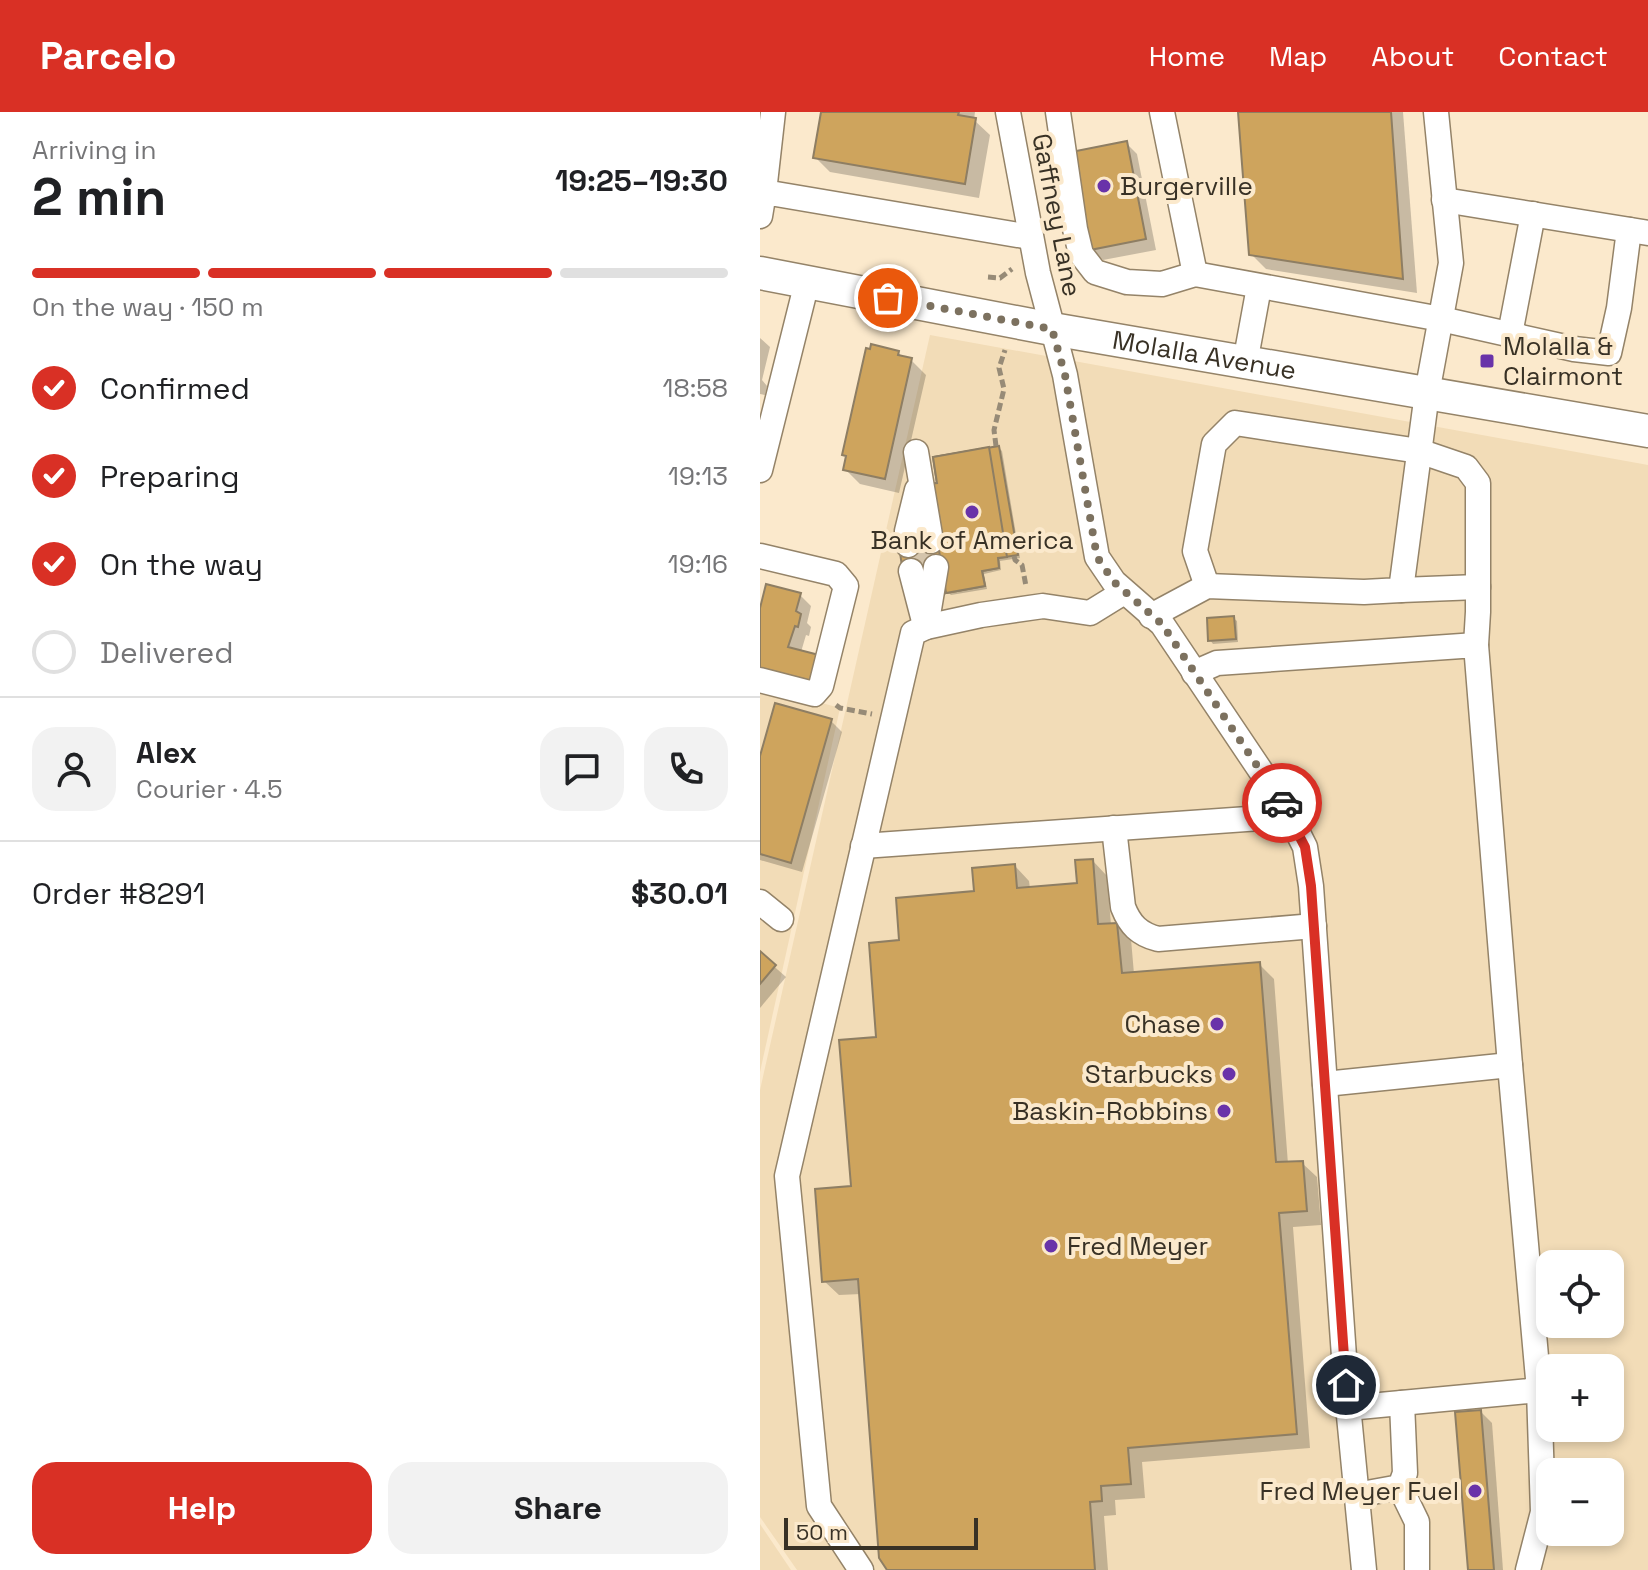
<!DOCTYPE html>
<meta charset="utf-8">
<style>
:root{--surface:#fff;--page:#f2f2f2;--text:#202124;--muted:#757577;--line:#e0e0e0;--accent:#d93025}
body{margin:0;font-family:"Space Grotesk",sans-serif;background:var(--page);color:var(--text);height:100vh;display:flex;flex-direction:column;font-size:30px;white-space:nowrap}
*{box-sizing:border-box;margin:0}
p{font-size:26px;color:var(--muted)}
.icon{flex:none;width:44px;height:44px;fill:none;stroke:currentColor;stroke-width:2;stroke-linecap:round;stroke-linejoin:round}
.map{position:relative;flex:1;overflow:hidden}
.sheet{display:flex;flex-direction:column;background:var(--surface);width:760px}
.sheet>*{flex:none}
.buttons{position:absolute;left:776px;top:1138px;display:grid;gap:16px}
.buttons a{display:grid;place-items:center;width:88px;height:88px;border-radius:16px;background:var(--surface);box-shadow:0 4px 12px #0003;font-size:40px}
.scale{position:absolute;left:24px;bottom:20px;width:194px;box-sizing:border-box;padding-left:8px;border:4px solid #383125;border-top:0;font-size:22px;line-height:28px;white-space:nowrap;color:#383125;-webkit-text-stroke:6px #fbe9cc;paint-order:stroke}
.pin{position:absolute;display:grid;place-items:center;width:68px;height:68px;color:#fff;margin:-34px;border:4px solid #fff;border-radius:50%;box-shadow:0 2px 8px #0007}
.courier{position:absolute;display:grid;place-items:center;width:80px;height:80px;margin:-40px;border:6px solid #d93025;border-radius:50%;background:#fff;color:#222;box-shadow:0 2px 10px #0007}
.summary em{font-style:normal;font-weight:700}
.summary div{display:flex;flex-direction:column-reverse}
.summary{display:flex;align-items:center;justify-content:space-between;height:136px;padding:0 32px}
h1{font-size:52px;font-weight:700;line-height:60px}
.bar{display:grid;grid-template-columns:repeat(4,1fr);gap:12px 8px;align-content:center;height:96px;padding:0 32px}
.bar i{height:10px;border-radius:6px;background:var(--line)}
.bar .on{background:var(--accent)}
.bar p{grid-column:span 4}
.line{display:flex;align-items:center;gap:20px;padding:0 32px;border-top:2px solid var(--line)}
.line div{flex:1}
.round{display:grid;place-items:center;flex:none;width:84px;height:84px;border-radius:24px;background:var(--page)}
ol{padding:0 32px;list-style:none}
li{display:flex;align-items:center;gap:24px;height:88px}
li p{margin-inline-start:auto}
li .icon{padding:8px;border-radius:50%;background:var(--accent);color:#fff;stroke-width:4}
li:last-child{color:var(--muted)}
li i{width:44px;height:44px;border:4px solid var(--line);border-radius:50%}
.cta{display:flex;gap:16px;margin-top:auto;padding:16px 32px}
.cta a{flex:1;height:92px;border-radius:24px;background:var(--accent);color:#fff;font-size:32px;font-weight:700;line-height:92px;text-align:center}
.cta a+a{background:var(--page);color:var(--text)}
header{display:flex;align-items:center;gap:48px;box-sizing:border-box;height:112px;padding:0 40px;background:var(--accent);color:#fff}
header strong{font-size:38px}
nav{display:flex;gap:44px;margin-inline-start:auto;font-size:28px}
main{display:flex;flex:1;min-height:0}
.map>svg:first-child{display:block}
</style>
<header>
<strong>Parcelo</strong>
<nav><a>Home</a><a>Map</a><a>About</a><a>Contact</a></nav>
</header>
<main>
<section class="sheet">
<div class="summary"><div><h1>2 min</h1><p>Arriving in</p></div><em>19:25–19:30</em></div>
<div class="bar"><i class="on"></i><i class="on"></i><i class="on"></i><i></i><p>On the way · 150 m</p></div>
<ol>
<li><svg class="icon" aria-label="check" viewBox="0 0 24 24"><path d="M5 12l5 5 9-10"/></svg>Confirmed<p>18:58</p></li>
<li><svg class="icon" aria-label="check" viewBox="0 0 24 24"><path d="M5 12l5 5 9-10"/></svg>Preparing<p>19:13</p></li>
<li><svg class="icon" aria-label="check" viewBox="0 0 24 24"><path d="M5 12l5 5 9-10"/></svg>On the way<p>19:16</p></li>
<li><i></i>Delivered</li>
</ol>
<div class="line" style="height:144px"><a class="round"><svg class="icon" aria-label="person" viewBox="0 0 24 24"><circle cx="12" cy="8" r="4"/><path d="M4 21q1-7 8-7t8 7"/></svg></a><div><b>Alex</b><p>Courier · 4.5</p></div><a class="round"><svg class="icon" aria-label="chat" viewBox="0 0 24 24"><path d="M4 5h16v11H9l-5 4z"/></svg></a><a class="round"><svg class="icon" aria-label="phone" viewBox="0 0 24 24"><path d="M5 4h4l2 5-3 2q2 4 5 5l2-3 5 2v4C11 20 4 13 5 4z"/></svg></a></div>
<div class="line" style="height:104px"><div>Order #8291</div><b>$30.01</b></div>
<div class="cta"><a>Help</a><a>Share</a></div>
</section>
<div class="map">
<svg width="888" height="1458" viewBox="0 0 888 1458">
<rect width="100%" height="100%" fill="#fbe9cc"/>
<g fill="#f2dcb7" fill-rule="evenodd">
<path d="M 170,223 L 888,353 L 888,1458 L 37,1458 L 0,1405 L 0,978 ZM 790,1152 L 850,1152 L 850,1212 L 790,1212 ZM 790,1256 L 850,1256 L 850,1316 L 790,1316 ZM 790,1360 L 850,1360 L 850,1420 L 790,1420 Z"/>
<polygon points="0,574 80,596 0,960"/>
<polygon points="0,1412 31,1458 0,1458"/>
</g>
<g fill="#0003">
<polygon points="63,0 215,0 214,8 230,23 219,86 70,60 55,45"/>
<polygon points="480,0 643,0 657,181 506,157 491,142"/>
<polygon points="366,31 377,42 396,138 343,148 331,137"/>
<polygon points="0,226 10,235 2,268 7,274 5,283 0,282"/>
<polygon points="138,240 144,247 151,248 166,263 139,381 100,372 85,357 88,346 84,342"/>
<polygon points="239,336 242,339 260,446 240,449 241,458 224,462 227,477 191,483 188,480 184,457 148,463 180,372"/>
<polygon points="40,483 51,494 47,511 51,515 49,524 46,523 41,540 63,580 0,505"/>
<polygon points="473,506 477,509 478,530 453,532 450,528"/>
<polygon points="71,609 82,620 42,760 0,748 0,651"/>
<polygon points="333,749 347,764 351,813 357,813 371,827 374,862 499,852 514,867 528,1052 542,1051 557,1065 561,1113 533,1115 550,1336 382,1350 385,1386 355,1388 356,1403 344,1404 348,1458 130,1458 101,1182 79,1183 64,1169 93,1076 118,927 141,830 255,754 269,769 270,777 319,773"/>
<polygon points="0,842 26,865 0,896"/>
<polygon points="721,1300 732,1311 743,1458 710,1458"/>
</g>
<g fill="#cea45d" stroke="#8e7e63" stroke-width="2">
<polygon points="61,0 199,0 198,3 216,6 205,72 53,46"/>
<polygon points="478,0 631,0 643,167 489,143"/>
<polygon points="367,29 386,127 330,138 306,41"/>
<polygon points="111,232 139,239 138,243 152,246 125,367 83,358 86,344 82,343 106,236 110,237"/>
<polygon points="239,334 258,443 238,446 239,456 222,459 225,474 186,481 182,454 143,461 139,434 168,372 177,371 173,345"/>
<polygon points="229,335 247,445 238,446 239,456 222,459 225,474 186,481 168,372 177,371 173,345"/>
<polygon points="6,472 41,481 36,499 41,502 38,515 35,514 28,535 59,543 52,570 0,558 0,496"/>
<polygon points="474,504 476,527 448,529 447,506"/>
<polygon points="15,591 72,607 31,751 0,742 0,644"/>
<polygon points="333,747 338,812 357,811 362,861 500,850 516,1050 543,1049 547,1099 519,1101 537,1322 368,1336 371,1372 341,1374 342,1389 330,1390 335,1458 127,1458 119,1446 98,1167 62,1170 55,1077 91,1074 79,928 116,925 109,831 139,828 136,786 214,779 212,756 255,752 257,776 317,771 315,748"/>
<polygon points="0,839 16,853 0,872"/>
<polygon points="721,1298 734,1458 708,1458 695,1300"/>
</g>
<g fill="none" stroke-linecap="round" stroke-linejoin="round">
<polyline stroke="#d4c4ab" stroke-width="24" stroke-dasharray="24 12" stroke-linecap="butt" points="160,431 164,457"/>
<g stroke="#948368" stroke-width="27">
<g id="minor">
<polyline points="248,0 278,161 305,263 337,445 354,470 402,512 525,695 545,735 551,774 586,1273 604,1458"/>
<polyline points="298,0 315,117 321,142 335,160 367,170 402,172 435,162 681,207 814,237 849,241 859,196 869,118"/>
<polyline points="402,0 435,162"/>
<polyline points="4,80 13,0"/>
<polyline points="684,88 888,121"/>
<polyline points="0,104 4,80 270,125"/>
<polyline points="750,222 773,102"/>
<polyline points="485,251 499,175"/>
<polyline points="156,340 171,429"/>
<polyline points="0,358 47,170"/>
<polyline points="148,433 147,419 157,378"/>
<polyline points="0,444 76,462 86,474 61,574 54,582 0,568"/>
<polyline points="151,459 164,509"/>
<polyline points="447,474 435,439 454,332 475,311 659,339 706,355 718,371 718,500 716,533"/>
<polyline points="641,478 718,475"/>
<polyline points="391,504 447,474 604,480 641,478 667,281 691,151 676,0"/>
<polyline points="166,515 176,455"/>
<polyline points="434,561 457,551 716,533 750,953 779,1278 588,1296"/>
<path d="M 354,716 L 363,795 C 370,813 379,822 398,827 L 554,814"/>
<polyline points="103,734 529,704"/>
<polyline points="0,790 21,807"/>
<polyline points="565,972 750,953"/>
<polyline points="640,1375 657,1410 657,1458"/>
<polyline points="596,1383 640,1375 645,1361 642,1291"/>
<polyline points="101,1458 59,1394 27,1064 153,521 166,515 221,503 283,494 330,501 364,480"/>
<polyline points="768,1458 783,1400 779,1278"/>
</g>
</g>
<g stroke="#948368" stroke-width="35">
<g id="major">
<path id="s1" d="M 0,161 L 292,217 L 888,319"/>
</g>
</g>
<g stroke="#978b77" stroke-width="5" stroke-dasharray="8 4" stroke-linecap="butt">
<polyline points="228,165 240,166 252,157"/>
<polyline points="236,334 234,318 244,277 239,256 245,238"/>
<polyline points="254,444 255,448 262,453 266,474"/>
<polyline points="76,593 80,596 112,602"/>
</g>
<use href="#minor" stroke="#fff" stroke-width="24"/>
<use href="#major" stroke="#fff" stroke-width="32"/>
</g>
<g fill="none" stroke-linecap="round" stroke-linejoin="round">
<polyline stroke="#7c715f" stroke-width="8" stroke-dasharray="0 14.4" points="128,186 292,217 305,263 337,445 354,470 402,512 522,691"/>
<polyline stroke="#d93025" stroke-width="10" points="522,691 545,735 551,774 586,1273"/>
</g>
<g fill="#6933a9" stroke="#fbe9cc" stroke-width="3">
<circle cx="344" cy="74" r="8"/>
<rect x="719" y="241" width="16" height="16" rx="4"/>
<circle cx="212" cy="400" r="8"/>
<circle cx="457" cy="912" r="8"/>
<circle cx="469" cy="962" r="8"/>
<circle cx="464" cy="999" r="8"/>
<circle cx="291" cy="1134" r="8"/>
<circle cx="715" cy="1379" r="8"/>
</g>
<g text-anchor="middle" stroke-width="8" stroke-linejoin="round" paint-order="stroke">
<g font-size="26" fill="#383125" stroke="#fbe9cc" text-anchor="end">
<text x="360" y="83" text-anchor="start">Burgerville</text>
<text x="743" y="243" text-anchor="start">Molalla &amp;<tspan x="743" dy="30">Clairmont</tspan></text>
<text x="212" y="437" text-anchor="middle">Bank of America</text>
<text x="441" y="921">Chase</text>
<text x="453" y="971">Starbucks</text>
<text x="448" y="1008">Baskin-Robbins</text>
<text x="307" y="1143" text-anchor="start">Fred Meyer</text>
<text x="699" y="1388">Fred Meyer Fuel</text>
</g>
<g font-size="26" fill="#383125" stroke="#fbe9cc">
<text transform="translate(297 103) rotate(79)" y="9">Gaffney Lane</text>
<text dy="9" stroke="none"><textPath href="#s1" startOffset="452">Molalla Avenue</textPath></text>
</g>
</g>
</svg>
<div class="buttons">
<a><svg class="icon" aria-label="locate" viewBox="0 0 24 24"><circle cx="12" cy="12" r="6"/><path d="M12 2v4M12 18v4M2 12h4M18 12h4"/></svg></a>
<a>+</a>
<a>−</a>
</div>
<div class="scale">50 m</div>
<div class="pin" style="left:128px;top:186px;background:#ea580c"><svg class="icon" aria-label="bag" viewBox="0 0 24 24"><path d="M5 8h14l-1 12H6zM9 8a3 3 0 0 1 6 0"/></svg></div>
<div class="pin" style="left:586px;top:1273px;background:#1f2937"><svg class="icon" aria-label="home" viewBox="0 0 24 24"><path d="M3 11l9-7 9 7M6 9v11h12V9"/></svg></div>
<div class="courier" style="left:522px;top:691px"><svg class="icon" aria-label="car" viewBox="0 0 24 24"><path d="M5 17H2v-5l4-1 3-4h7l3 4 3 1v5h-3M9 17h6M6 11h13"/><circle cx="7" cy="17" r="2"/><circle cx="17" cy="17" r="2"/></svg></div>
</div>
</main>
